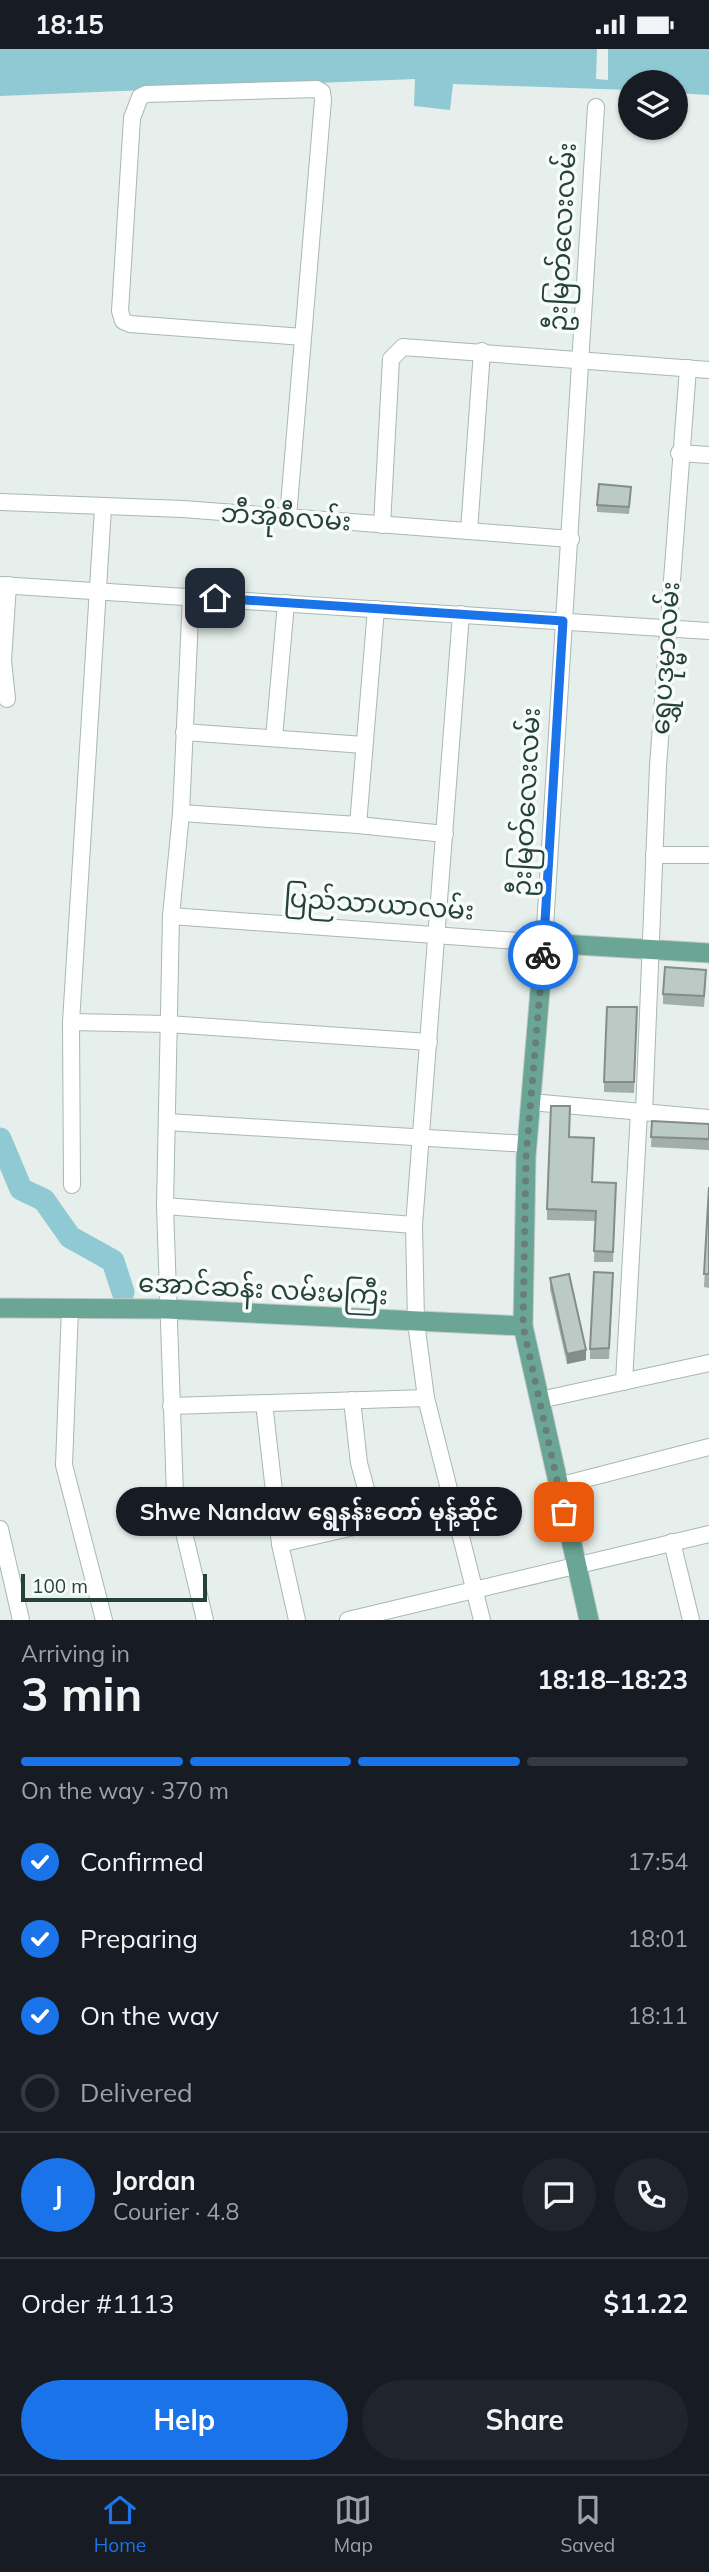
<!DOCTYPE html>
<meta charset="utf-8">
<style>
:root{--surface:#171b24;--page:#20242c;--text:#f1f3f6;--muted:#9ea1a6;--line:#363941;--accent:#1a73e8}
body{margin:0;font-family:Mulish,"Noto Sans Myanmar",sans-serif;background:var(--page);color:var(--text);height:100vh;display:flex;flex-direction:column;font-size:26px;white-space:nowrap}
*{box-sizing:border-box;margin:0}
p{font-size:23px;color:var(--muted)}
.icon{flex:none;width:38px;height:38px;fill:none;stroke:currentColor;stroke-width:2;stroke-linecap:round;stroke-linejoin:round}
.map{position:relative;height:1571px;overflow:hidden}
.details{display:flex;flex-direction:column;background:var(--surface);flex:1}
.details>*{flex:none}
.buttons{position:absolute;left:618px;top:21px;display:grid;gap:14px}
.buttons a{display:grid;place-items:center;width:70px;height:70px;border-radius:50%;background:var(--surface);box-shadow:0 2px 5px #0004;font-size:35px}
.scale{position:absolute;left:21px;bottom:18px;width:186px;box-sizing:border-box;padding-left:7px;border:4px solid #24423a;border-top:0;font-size:19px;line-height:24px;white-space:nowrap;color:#24423a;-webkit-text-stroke:5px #f7fbf9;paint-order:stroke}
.pin{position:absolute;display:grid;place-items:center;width:60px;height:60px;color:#fff;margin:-30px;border-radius:14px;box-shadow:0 4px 10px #0006}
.courier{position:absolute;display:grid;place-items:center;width:70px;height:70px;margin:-35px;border:5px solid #1a73e8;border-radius:50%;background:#fff;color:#222;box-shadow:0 2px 9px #0007}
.bubble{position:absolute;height:49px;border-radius:24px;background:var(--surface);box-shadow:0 2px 5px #0004;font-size:23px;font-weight:700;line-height:49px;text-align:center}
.overview em{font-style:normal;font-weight:700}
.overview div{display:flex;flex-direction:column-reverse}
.overview{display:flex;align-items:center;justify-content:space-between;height:119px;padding:0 21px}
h1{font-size:46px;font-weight:700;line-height:52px}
.bar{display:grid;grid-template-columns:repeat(4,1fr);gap:10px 7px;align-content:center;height:84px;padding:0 21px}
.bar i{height:9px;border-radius:5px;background:var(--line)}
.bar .on{background:var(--accent)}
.bar p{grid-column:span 4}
.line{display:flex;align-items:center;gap:18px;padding:0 21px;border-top:2px solid var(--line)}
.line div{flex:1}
.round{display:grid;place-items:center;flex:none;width:74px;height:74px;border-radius:37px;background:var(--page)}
ol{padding:0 21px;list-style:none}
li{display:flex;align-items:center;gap:21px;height:77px}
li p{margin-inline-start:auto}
li .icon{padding:7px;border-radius:50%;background:var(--accent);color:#fff;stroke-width:4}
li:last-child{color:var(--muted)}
li i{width:38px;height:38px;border:4px solid var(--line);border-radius:50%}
.action{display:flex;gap:14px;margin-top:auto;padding:14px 21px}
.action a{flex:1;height:80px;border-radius:42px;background:var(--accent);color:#fff;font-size:28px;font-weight:700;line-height:80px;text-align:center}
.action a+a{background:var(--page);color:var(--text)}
.status{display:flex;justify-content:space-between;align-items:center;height:49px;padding:0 35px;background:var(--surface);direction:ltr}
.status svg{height:19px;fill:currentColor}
.dock{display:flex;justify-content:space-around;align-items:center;height:98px;border-top:2px solid var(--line);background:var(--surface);font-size:19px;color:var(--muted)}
.dock a{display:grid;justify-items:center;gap:4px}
.dock .on{color:var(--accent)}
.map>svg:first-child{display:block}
</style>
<div class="status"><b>18:15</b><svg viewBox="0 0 49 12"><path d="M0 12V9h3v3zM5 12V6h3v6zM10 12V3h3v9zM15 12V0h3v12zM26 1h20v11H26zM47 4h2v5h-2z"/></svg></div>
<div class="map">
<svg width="709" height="1571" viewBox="0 0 709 1571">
<rect width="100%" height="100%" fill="#e6efeb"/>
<polygon fill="#8ec9d4" points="0,0 709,0 709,46 676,44 676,33 630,33 630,41 453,35 450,61 414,57 415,30 0,47"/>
<polygon fill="#e6efeb" points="597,0 608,0 608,31 596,30"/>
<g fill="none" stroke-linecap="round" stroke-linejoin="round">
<polyline stroke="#8ec9d4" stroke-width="23" points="0,1090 21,1140 44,1151 70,1188 113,1212 123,1243"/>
<g stroke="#a8b8b2" stroke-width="18">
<g id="minor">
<polyline points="679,404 709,406"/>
<polyline points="0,453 183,460 571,490"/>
<polyline points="288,468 323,51 322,43 317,40 146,45 140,48 132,69 120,262 123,272 130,275 303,288"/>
<polyline points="382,476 391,310 403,298 709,321"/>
<polyline points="469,482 482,302"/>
<polyline points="0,536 709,582"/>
<polyline points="191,547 181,764 171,867 165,1157 175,1446 205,1571"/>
<polyline points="461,565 414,1176 416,1273 426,1349 482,1571"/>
<polyline points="7,650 3,611 8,536"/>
<polyline points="184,683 364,696"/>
<polyline points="274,689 286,554"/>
<polyline points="181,764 358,776 445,785"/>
<polyline points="358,776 376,560"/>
<polyline points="654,806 709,806"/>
<polyline points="171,867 544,894 596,58"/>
<polyline points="71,973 103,459"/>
<polyline points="531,1053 709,1069"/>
<polyline points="644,1064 658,717 688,319"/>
<polyline points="167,1073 527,1095"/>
<polyline points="72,1136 71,973 168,975 429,993"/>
<polyline points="165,1157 414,1176"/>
<polyline points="70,1259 64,1416 104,1571"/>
<polyline points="624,1333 639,1063"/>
<polyline points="352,1351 359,1414 375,1473"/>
<polyline points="540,1351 709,1314"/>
<polyline points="264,1354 280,1495 297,1571"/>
<polyline points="171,1357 426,1349"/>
<polyline points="558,1437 709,1398"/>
<polyline points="0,1480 21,1571"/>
<polyline points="672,1493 691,1571"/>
<polyline points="280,1495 453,1455"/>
<polyline points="348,1571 709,1485"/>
</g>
</g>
<g stroke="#c2cac8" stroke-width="21">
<g id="major">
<polyline points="0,1259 167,1260 523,1277"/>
<polyline points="589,1571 523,1277 526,1108 544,894 709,904"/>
</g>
</g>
<use href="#minor" stroke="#fff" stroke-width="16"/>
<use href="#major" stroke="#6aa596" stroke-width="19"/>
</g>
<g fill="#a1aea9">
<polygon points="631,445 629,465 597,463 597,456"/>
<polygon points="706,931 704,958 663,955 663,945"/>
<polygon points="637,968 634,1044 604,1043 604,1033"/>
<polygon points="652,1072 709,1075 709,1101 651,1098"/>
<polygon points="570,1088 594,1099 592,1133 616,1134 613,1213 594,1213 595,1172 547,1171 547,1160"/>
<polygon points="709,1138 709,1239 704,1238"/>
<polygon points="550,1229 586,1311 567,1315 550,1240"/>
<polygon points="613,1234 609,1310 590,1310 590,1300"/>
</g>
<polygon fill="#838d89" points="586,1301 586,1311 567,1315 567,1305"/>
<g fill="#bbcac4" stroke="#838d89" stroke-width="2">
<polygon points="599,435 631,438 629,458 597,456"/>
<polygon points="665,918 706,921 704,947 663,945"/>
<polygon points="607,958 637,958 634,1033 604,1033"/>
<polygon points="551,1057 570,1057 569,1088 594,1089 592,1133 616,1134 613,1203 594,1202 596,1162 547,1160"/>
<polygon points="652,1072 709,1075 709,1090 651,1088"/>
<polygon points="709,1138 709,1225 704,1225"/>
<polygon points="594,1223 613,1224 609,1299 590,1300"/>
<polygon points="569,1225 586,1301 567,1305 550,1229"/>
</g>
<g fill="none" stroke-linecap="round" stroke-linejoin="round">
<polyline stroke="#687f78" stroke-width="7" stroke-dasharray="0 12.6" points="543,906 526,1108 523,1277 564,1463"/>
<polyline stroke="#1a73e8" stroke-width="9" points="215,549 563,572 543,906"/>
</g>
<g text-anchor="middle" stroke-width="7" stroke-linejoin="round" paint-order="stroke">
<g font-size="26" fill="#24423a" stroke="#f7fbf9">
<text transform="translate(562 188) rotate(-87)" y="9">ဦးမြတ်လေးလမ်း</text>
<text transform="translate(286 468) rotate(4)" y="9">ဘီအိုစီလမ်း</text>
<text transform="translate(665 609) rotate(-86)" y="9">ရွှေပဒုမ္မာလမ်း</text>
<text transform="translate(526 753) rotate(-87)" y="9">ဦးမြတ်လေးလမ်း</text>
<text transform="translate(379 855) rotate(4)" y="9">ပြည်သာယာလမ်း</text>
<text transform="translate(263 1240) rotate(3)" y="9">အောင်ဆန်း လမ်းမကြီး</text>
</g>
</g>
</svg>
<div class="buttons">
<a><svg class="icon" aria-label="layers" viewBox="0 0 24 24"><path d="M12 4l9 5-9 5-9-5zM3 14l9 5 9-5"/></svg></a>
</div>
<div class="scale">100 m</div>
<div class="pin" style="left:564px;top:1463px;background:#ea580c"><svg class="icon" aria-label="bag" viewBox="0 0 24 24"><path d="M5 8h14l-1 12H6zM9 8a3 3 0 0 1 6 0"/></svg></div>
<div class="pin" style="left:215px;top:549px;background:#1f2937"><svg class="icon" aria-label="home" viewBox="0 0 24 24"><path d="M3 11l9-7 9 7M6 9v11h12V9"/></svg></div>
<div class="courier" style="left:543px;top:906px"><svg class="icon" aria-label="bike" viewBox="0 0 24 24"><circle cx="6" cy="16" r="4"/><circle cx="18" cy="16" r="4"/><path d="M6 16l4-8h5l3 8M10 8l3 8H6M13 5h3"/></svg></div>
<div class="bubble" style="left:116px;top:1438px;width:406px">Shwe Nandaw ရွေနန်းတော် မုန့်ဆိုင်</div>
</div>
<section class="details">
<div class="overview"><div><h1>3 min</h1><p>Arriving in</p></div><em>18:18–18:23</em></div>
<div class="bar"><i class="on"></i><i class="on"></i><i class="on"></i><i></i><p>On the way · 370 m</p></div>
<ol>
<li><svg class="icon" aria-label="check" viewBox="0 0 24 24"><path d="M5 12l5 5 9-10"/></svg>Confirmed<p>17:54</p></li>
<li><svg class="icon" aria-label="check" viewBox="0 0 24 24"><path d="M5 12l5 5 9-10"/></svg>Preparing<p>18:01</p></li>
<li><svg class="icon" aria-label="check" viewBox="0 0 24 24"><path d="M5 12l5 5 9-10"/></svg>On the way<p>18:11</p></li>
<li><i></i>Delivered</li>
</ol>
<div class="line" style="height:126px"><b class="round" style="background:var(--accent);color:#fff">J</b><div><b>Jordan</b><p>Courier · 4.8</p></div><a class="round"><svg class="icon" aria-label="chat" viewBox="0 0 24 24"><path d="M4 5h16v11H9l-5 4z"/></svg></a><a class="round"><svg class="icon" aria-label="phone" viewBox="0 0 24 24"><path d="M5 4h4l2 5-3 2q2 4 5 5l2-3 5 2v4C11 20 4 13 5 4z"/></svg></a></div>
<div class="line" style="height:91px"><div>Order #1113</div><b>$11.22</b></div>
<div class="action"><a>Help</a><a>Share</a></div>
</section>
<nav class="dock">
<a class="on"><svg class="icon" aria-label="home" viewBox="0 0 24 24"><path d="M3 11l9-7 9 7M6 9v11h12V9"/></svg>Home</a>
<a><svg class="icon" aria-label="map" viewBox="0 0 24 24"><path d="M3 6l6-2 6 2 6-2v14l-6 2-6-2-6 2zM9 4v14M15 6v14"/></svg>Map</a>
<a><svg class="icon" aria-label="saved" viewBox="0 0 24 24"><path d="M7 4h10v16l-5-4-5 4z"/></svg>Saved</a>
</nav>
